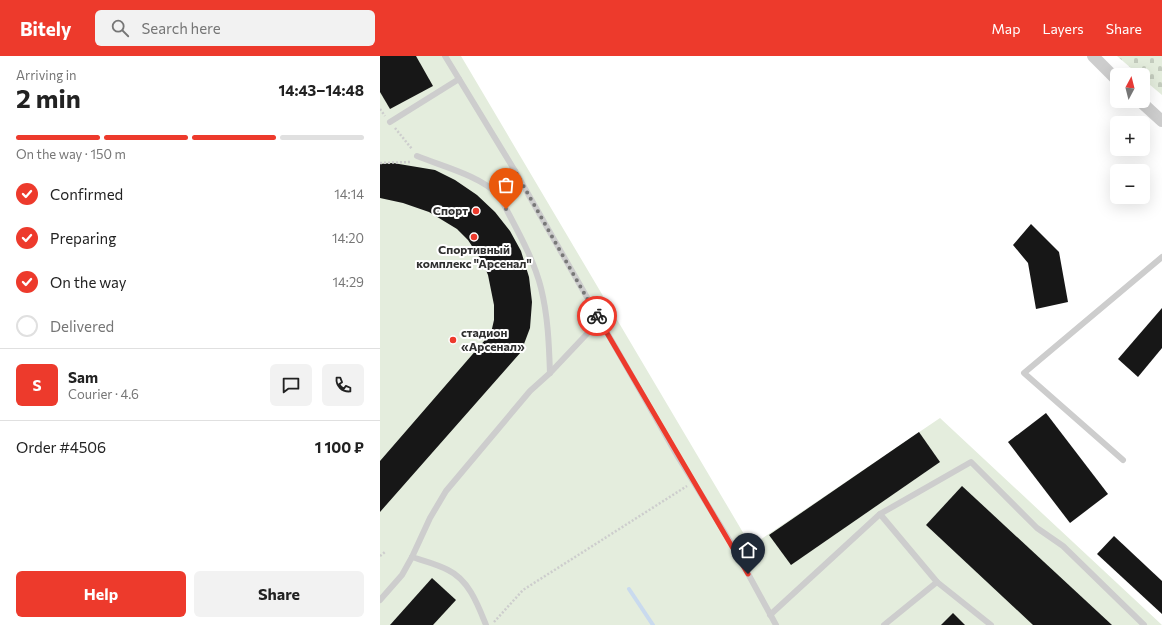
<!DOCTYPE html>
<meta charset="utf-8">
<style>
:root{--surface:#fff;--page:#f2f2f2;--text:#222;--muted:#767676;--line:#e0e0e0;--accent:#ed3a2c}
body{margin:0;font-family:Commissioner,sans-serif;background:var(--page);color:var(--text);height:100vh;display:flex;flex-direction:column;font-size:15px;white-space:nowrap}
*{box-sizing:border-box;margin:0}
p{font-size:13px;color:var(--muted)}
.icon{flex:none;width:22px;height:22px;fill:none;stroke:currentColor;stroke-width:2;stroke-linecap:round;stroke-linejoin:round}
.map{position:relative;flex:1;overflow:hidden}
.sheet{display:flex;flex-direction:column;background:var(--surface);width:380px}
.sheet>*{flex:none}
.needle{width:26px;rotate:7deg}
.buttons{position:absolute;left:730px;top:12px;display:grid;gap:8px}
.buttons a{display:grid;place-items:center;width:40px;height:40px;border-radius:6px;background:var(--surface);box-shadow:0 4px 16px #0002;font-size:20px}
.pin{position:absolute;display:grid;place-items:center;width:34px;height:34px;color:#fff;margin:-41px -17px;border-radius:50% 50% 50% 0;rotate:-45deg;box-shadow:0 0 4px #0007}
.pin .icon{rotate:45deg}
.courier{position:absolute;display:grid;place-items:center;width:40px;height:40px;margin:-20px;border:3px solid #ed3a2c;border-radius:50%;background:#fff;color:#222;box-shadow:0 1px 5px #0007}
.head em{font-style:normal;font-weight:700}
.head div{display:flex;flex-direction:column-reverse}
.head{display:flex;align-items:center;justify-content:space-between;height:68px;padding:0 16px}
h1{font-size:26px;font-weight:700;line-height:30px}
.bar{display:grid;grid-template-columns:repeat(4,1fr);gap:6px 4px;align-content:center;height:48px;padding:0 16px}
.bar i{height:5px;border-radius:3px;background:var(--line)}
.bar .on{background:var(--accent)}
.bar p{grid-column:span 4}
.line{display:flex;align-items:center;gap:10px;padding:0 16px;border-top:1px solid var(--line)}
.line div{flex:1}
.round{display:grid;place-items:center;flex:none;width:42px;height:42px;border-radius:6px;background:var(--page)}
ol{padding:0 16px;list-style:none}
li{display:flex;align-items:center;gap:12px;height:44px}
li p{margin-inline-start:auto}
li .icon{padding:4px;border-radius:50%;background:var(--accent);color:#fff;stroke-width:4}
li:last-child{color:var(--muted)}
li i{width:22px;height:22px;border:2px solid var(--line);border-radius:50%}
.cta{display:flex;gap:8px;margin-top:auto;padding:8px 16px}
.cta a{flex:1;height:46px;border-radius:6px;background:var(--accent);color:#fff;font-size:16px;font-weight:700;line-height:46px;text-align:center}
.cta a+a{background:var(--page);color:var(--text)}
header{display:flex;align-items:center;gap:24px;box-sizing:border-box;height:56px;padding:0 20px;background:var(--accent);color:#fff}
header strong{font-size:19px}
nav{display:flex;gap:22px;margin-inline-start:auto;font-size:14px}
.search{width:280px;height:36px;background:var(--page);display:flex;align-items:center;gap:10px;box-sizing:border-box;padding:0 14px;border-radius:6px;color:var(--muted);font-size:15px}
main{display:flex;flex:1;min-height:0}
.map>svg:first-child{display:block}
</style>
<header>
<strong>Bitely</strong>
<div class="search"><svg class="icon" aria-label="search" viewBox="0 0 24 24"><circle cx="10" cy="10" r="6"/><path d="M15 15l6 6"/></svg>Search here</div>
<nav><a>Map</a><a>Layers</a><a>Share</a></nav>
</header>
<main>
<section class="sheet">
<div class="head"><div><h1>2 min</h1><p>Arriving in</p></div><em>14:43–14:48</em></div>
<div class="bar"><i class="on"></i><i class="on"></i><i class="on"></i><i></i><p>On the way · 150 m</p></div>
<ol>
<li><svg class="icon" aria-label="check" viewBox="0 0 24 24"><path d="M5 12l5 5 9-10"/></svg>Confirmed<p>14:14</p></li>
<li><svg class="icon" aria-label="check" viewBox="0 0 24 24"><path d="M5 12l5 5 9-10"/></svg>Preparing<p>14:20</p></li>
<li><svg class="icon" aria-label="check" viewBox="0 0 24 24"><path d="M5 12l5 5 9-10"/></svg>On the way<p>14:29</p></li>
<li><i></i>Delivered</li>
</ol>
<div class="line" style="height:72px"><b class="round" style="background:var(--accent);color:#fff">S</b><div><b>Sam</b><p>Courier · 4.6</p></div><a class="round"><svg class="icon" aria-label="chat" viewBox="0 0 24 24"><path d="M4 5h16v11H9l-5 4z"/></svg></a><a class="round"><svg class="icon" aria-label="phone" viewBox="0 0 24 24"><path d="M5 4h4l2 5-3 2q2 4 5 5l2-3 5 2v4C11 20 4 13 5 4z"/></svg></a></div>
<div class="line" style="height:52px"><div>Order #4506</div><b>1 100 ₽</b></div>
<div class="cta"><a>Help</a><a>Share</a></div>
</section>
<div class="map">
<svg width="782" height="569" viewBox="0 0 782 569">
<defs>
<pattern id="cemetery-stones" width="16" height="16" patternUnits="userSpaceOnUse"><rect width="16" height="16" fill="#e4eddd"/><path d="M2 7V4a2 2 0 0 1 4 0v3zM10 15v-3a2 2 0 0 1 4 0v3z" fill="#c4ccbe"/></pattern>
</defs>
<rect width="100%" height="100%" fill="#fff"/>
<polygon fill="url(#cemetery-stones)" points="737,0 782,0 782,39 763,23 763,19 759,19"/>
<polygon fill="#e4eddd" points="0,0 81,0 371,490 560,362 782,569 0,569"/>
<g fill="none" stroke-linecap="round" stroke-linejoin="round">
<polyline stroke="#c9daee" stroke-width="4" points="249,533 273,569"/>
</g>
<g fill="#171717">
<polygon points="0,0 36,0 53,30 10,53 0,36"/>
<polygon points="13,107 55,114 75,124 97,139 115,156 130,175 141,195 149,221 152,246 150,272 141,296 0,456 0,405 111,277 114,264 114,249 108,219 103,207 88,184 77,173 49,156 23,147 0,142 0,108"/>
<polygon points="651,168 679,196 688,246 656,253 648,207 633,189"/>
<polygon points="782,252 782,292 758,321 738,303"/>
<polygon points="666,357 728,438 690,467 628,386"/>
<polygon points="539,376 560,406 411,509 389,479"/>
<polygon points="582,430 732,569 653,569 546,469"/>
<polygon points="734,480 782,525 782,558 717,498"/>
<polygon points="52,522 76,544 53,569 10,569"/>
<polygon points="573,557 585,569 561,569"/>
</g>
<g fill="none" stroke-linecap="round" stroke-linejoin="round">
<g stroke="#cdcdcd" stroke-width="2.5" stroke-dasharray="2 2" stroke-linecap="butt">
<polyline points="0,53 5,60"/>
<polyline points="15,72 32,93"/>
<polyline points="0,107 31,106"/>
<polyline points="0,500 5,496"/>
<polyline points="114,566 143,534 307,430"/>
</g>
<g stroke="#cdcdcd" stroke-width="6">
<polyline points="65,0 135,115 298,401 353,490 396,569"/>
<polyline points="10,66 79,23"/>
<path d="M 37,100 C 64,111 98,119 119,139 C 134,169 153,200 161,232 C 168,260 169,289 170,317"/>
<polyline points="112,132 135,115"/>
<polyline points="743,404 644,317 782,201"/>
<polyline points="500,458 557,526"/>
<path d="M 32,501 C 44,505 57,508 68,514 C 89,524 98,549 106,569"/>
<polyline points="0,544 22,519 32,501 50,462 66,435 150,335 170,317 220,264"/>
<polyline points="390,559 500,458 591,406 657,472 683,490 764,569"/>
<polyline points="504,569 557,526 611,569"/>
</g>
<g stroke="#cdcdcd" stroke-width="12">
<polyline points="713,0 737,24"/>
<polyline points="760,45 782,65"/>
</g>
</g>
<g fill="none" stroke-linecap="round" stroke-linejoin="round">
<polyline stroke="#787878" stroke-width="4" stroke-dasharray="0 7.2" points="126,153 120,139 112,132 135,115 217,260"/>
<polyline stroke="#ed3a2c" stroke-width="5" points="217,260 368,518"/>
</g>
<g fill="#ed3a2c" stroke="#fff" stroke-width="1.5">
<circle cx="96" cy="155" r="4"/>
<circle cx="94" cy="181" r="4"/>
<circle cx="73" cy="284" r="4"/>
</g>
<g text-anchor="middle" stroke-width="4" stroke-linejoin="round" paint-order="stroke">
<g font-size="12" font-weight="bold" fill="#303030" stroke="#fff" text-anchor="end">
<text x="88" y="159">Спорт</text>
<text x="94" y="198" text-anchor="middle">Спортивный<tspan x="94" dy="14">комплекс "Арсенал"</tspan></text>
<text x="81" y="281" text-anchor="start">стадион<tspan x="81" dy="14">«Арсенал»</tspan></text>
</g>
</g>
</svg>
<div class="buttons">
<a><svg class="needle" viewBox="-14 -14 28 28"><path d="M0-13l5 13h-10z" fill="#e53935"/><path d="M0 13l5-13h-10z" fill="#767676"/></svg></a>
<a>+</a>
<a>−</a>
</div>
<div class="pin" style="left:126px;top:153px;background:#ea580c"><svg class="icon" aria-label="bag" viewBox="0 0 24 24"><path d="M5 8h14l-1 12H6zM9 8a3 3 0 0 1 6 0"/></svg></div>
<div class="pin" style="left:368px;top:518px;background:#1f2937"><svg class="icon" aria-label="home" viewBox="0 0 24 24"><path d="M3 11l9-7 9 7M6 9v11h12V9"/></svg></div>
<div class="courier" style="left:217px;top:260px"><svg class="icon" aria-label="bike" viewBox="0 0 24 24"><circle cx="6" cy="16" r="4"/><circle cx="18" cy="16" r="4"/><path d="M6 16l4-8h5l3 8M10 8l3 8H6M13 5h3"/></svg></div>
</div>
</main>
